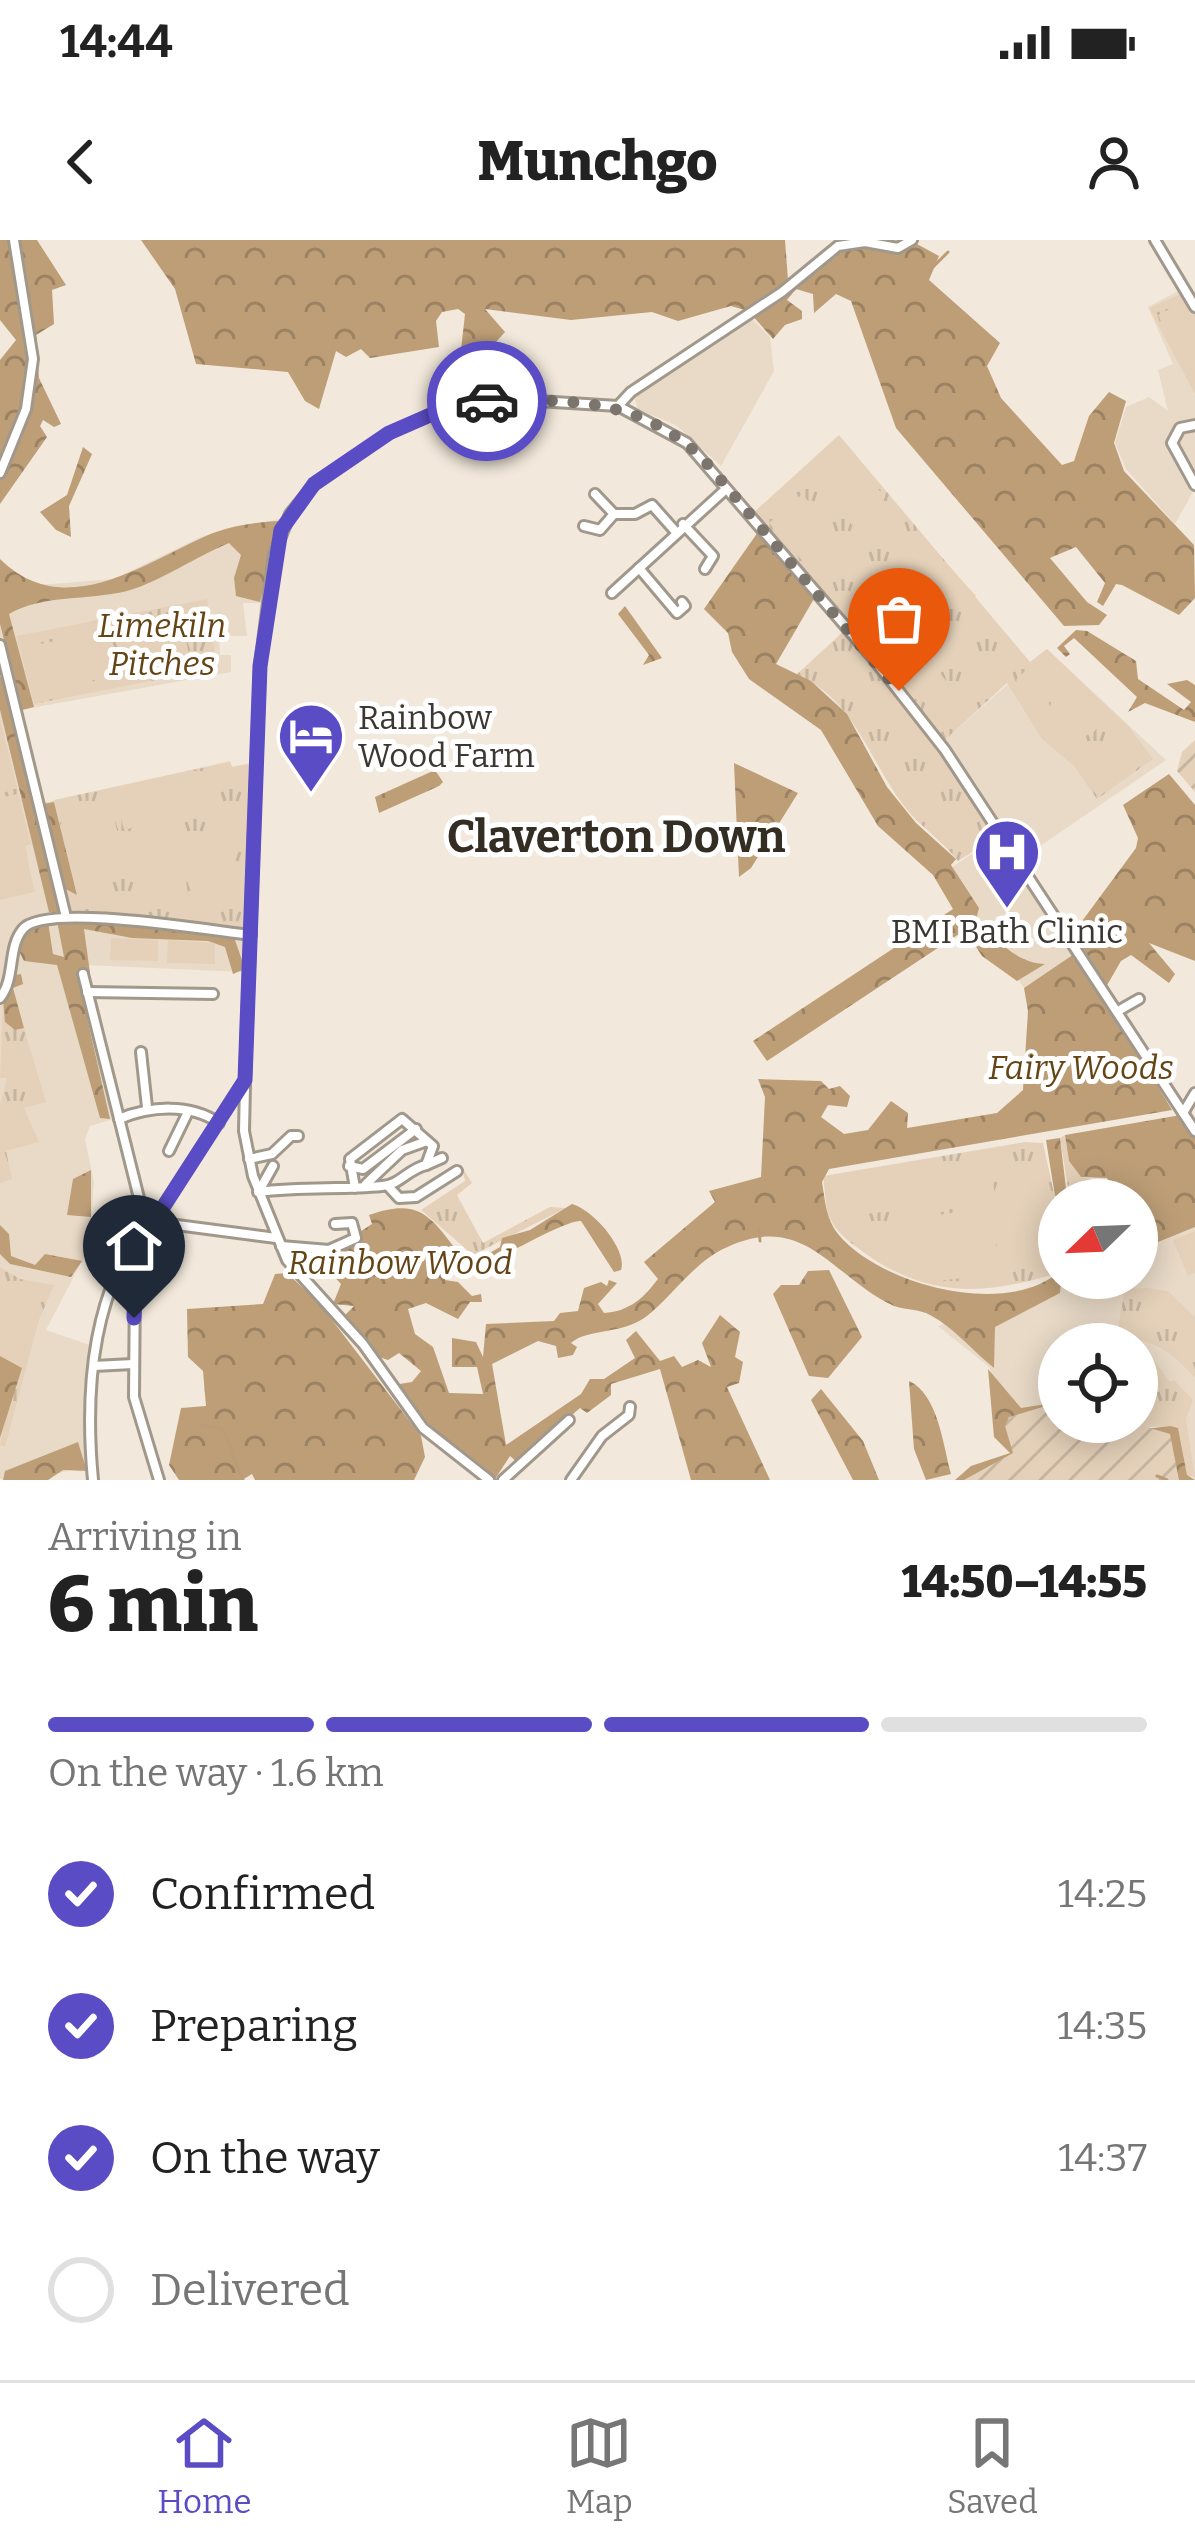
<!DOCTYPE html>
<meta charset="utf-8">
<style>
:root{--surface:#fff;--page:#f2f2f2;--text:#222;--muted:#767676;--line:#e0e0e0;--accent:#5a4cc4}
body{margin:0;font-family:Bitter,serif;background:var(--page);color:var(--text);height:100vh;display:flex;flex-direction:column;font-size:45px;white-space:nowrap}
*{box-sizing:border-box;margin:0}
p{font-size:39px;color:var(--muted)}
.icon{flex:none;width:66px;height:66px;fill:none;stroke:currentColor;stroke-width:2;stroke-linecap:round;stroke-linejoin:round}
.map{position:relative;height:1240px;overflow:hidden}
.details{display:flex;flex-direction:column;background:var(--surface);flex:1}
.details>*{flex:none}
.needle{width:78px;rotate:247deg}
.tools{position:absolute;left:1038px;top:939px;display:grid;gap:24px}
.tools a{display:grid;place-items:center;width:120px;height:120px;border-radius:50%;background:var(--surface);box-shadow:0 6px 30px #0003;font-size:60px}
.pin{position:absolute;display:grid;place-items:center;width:102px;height:102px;color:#fff;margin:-123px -51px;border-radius:50% 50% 50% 0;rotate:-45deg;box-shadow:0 0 12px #0007}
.pin .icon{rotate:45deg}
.courier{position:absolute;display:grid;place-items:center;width:120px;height:120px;margin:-60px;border:9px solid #5a4cc4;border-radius:50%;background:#fff;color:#222;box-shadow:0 3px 15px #0007}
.headline em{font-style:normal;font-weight:800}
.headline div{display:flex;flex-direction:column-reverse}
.headline{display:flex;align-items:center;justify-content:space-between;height:204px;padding:0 48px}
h1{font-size:78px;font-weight:800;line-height:90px}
.bar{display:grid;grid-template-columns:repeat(4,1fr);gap:18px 12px;align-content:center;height:144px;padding:0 48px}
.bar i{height:15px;border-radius:9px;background:var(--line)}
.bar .selected{background:var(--accent)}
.bar p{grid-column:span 4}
ol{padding:0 48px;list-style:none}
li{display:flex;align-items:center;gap:36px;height:132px}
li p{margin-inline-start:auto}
li .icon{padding:12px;border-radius:50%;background:var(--accent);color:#fff;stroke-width:4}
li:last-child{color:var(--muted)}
li i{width:66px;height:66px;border:6px solid var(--line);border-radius:50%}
.status{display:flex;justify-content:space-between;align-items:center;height:84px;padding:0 60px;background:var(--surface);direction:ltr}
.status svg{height:33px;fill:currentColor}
header{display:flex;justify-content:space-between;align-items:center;height:156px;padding:0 48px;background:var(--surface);font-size:54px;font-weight:800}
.tab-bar{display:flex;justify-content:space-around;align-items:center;height:168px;border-top:3px solid var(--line);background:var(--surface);font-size:33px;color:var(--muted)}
.tab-bar a{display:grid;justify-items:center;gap:6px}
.tab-bar .selected{color:var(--accent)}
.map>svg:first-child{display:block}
</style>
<div class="status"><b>14:44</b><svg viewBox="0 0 49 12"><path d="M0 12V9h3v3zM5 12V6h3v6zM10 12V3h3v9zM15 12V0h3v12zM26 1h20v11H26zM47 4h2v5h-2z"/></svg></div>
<header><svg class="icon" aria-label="back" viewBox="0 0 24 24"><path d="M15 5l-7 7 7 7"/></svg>Munchgo<svg class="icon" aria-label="person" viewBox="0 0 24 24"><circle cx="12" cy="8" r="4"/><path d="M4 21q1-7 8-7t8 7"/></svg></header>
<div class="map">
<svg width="1195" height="1240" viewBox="0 0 1195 1240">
<defs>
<pattern id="grass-tufts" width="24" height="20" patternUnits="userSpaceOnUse" patternTransform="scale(3)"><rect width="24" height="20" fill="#e5d1b9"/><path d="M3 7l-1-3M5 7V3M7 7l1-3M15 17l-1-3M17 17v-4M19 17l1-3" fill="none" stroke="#c5b4a0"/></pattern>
<pattern id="forest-crowns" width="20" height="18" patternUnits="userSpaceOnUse" patternTransform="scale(3)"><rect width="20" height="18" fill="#bd9e77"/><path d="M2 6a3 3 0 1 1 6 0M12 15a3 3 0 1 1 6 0" fill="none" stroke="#9b8262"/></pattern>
<pattern id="garden-furrows" width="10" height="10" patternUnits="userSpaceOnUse" patternTransform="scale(3)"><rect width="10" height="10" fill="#e5d1b9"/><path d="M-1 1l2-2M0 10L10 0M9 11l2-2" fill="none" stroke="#c5b4a0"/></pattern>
</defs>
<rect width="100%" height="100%" fill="#f2e8db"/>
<g fill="#e9dac7">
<polygon points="1184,48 1195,73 1195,248 1175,284 1126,229 1115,203 1126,167 1149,157 1168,171 1158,130 1173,124 1148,67"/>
<polygon points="750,77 770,97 774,131 721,226 676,185 638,169 634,156"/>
<polygon points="283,278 262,363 243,363 247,396 219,396 220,415 231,415 231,432 20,470 43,563 230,521 232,527 254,522 244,732 85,725 120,877 90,886 85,899 94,942 91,979 140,989 114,1030 85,1015 46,1090 93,1106 83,1186 87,1225 36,1240 0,1239 0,323 15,337 39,345 114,339 203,296"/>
<polygon points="1047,409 1166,520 1024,617 944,501"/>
<polygon points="999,596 1077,712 1024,748 943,633"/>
<polygon points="1195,987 1195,1240 1137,1159 1137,1104 1059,1104 1059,1162 1009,1177 989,1127 938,1086 1068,1038 1137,1038 1137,990 1146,1007"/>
</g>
<g fill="url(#grass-tufts)">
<polygon points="1185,52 1195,73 1195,154 1149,68"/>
<polygon points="839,195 1030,422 1047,409 1129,487 1153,519 1097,559 1074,526 1042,499 1007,443 944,501 880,418 752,274"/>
<polygon points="207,359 217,428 34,464 16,396"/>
<path d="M 844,391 L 943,512 L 999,595 L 958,621 C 942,600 920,587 904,566 C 870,522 853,456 796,435 Z"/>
<polygon points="0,478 31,604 24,607 35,652 0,660"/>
<polygon points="230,522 232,527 250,524 243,687 203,688 70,672 62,647 77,653 54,560"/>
<polygon points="3,760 5,782 24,788 46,862 24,868 39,902 6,911 12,939 0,943 0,865 7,838 0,838"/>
<polygon points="1065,895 1069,921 1081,937 1111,943 1120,960 1070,960 1060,898"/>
<path d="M 1025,902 L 1043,903 L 1059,977 L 1059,1028 L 1054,1034 C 984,1056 927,1057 866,1014 C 851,1003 834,992 828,973 C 825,962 825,948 823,936 Z"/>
<polygon points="462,927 472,943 457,955 483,1003 550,967 566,968 473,1015 421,970 465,941"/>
<polygon points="0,1027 20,1039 54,1045 39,1080 5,1207 0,1205 12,1145 0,1129"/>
<path d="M 1148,1048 L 1168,1051 L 1195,1077 L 1195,1138 C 1157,1095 1146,1104 1091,1089 L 1095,1082 L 1118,1088 L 1125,1049 Z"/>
<polygon points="1137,1112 1148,1112 1170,1142 1174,1140 1193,1160 1186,1179 1195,1237 1187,1236 1180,1195 1170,1186 1149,1187 1137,1159"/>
</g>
<g fill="url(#forest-crowns)">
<polygon points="0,0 37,0 66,45 52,50 54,84 36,95 39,138 61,184 54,187 43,180 40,186 47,197 0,264 0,120 16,100 0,80"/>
<polygon points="141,0 785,0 788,40 748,71 731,66 678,81 652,72 571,80 485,69 505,92 496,102 461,110 465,74 458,69 442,72 436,81 439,107 370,118 361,109 346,117 336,111 319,169 305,161 288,132 196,124 175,49"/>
<polygon points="915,3 939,16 929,40 1000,103 987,126 1001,158 1062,225 1074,221 1089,176 1109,152 1126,161 1114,203 1124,231 1194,305 1195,358 1179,375 1122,345 1116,344 1103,366 1097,362 1105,343 1076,307 1050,318 1087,362 1107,375 1099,385 1064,386 896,188 851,61 836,54 814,73 813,54 796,49 787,60 802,71 802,79 785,85 773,99 752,75 839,9 871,5 899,13"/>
<polygon points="83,207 92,214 69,266 71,297 56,290 40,272 67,255"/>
<path d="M 280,281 L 260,362 L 236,356 L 234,338 L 241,315 L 229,303 C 195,317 162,341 127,351 C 86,361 44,354 9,374 L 34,467 L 22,470 L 0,384 L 0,319 C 64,382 141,325 206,296 C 228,286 256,282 280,281 Z"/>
<path d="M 758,292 L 815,357 L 776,424 L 811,441 L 847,474 L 887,547 L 916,583 L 956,619 L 951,625 L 979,668 L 977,676 C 994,699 1016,723 1045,724 L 1017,741 L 982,716 L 965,690 L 767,821 L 753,801 L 953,669 L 933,635 L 878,586 L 821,490 L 749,439 L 732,412 L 728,393 L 704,369 Z"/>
<polygon points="625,366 662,418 643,425 649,415 618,374"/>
<polygon points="1076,390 1087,391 1136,421 1138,439 1184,470 1191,462 1167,444 1187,440 1195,445 1195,482 1145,463 1128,472 1137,457 1074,398 1064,406 1070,414 1066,417 1057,408"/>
<polygon points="0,437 5,437 61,672 49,672 0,470"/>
<polygon points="734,523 798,553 751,628 739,637"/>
<polygon points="435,530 443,542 439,546 379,573 375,557"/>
<polygon points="1169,534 1195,565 1195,721 1149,703 1175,734 1169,743 1131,715 1121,721 1106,747 1074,692 1136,608 1138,598 1123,565"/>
<polygon points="54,562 77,655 62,647 43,564"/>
<polygon points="81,680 234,697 245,729 233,734 225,707 208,701 132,698 84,689 90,733 78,733 78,738 110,879 100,878 57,725 24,721 19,711 23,692 48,682 53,714 64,717 57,681"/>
<path d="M 1077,712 L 1172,870 L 829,929 L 822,942 C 825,960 826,979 838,994 C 880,1045 1005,1078 1059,1032 L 1059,1038 L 1069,1038 L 1061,1042 L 1060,1053 L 995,1087 L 994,1128 C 974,1112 953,1087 930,1075 C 920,1069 905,1070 894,1066 C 832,1038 805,968 723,1009 C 693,1024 673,1055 647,1076 C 622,1095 588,1088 571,1103 L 577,1107 L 573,1115 L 558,1118 L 556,1106 L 538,1101 L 492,1124 L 506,1205 L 581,1154 L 590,1139 L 604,1139 L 635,1118 L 626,1100 L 636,1091 L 660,1121 L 674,1116 L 682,1127 L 698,1120 L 711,1127 L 702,1103 L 720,1075 L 740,1092 L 735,1117 L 743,1122 L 739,1143 L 727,1147 L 770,1240 L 691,1240 L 660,1129 L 611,1144 L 611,1155 L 587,1173 L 580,1168 L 517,1222 L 510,1216 L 495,1239 L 422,1185 L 393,1145 L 412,1142 L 421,1131 L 399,1113 L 388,1120 L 376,1116 L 342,1078 L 354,1066 L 333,1064 L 341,1044 L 330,1032 L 338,1029 L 341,1004 L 372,984 L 369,975 C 425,955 433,982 466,1022 L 448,1025 L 445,1040 L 458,1042 L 472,1056 L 481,1054 L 482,1062 L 470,1062 L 458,1079 L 426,1063 L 408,1069 L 415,1094 L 433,1107 L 449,1153 L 483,1154 L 477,1127 L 452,1127 L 452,1098 L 476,1102 L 483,1117 L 486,1084 L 554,1081 L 560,1073 L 578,1071 L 584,1048 L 601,1042 L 607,1046 L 609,1040 L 617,1043 L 598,1064 L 604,1073 C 631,1071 644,1057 658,1039 L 644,1022 L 715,962 L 709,951 L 761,937 L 765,857 L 758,839 L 821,841 L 829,849 L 840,846 L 850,856 L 847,867 L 828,865 L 821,877 L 844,894 L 868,890 L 891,861 L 908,873 L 907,888 L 997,873 L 1023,850 L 1028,771 L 1024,748 Z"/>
<polygon points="21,734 23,744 13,748 24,788 15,790 5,782 3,760 15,735"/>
<polygon points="1181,875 1195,898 1195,987 1146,1007 1137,989 1137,960 1120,960 1107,938 1081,937 1069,921 1065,895"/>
<polygon points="1060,898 1067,957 1070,960 1055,956 1046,900"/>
<polygon points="91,930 91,977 67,975 73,939"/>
<path d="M 572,964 C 592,969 628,1009 621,1030 L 614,1032 L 581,981 C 566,980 508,1014 488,1023 L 488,1014 L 500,1007 L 502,998 L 530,990 Z"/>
<polygon points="0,985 9,994 11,1016 35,1025 45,1014 82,1021 71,1037 10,1024 0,1014"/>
<polygon points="829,1030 862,1097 828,1138 809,1136 773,1054 781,1045 799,1045 808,1031"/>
<polygon points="287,1033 319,1063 421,1196 425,1217 414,1240 255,1240 252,1234 242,1240 179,1240 169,1225 181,1168 206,1166 203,1131 188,1117 187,1069 263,1064 275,1034"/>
<polygon points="0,1116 22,1128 0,1198"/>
<polygon points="988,1129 1021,1168 1059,1162 1059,1182 1006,1240 955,1240 971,1226 1010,1213 994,1197"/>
<path d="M 909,1141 C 938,1154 943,1205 951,1234 L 926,1240 L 914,1209 Z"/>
<polygon points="821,1149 863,1201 879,1240 853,1240 811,1160"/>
<polygon points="1170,1186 1178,1188 1187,1235 1195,1240 1106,1240 1146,1189"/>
<polygon points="78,1202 87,1231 63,1230 48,1240 3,1240 5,1231"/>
</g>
<g fill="url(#garden-furrows)">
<polygon points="1195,500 1195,552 1177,531 1182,512"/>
<polygon points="1137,1159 1150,1188 1170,1194 1179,1240 964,1240 1013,1213 1005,1186 1009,1177 1059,1162 1059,1182 1137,1182"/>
</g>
<g fill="#e5d1b9">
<polygon points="1186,61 1195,80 1195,117 1181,124 1158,75"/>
<polygon points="842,205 885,257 852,285 808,233"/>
<polygon points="802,254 846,304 813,333 769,283"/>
<polygon points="949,326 976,356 958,372 933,342"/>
<circle cx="928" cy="366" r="14"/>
<polygon points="181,371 189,416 125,428 116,384"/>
<polygon points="106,391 115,436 39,451 30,406"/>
<polygon points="922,411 951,447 927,466 898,429"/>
<polygon points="1045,411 1061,428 1032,457 1016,440"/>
<polygon points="1074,444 1102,477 1095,491 1080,499 1065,491 1049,469 1055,451"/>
<polygon points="1127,487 1150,519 1098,557 1075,525"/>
<polygon points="179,533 189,573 124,590 114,550"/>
<polygon points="17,554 33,650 0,658 0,558"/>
<polygon points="110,560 125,625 79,635 64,571"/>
<polygon points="178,588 188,654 142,661 132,596"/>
<polygon points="230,588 240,653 194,660 184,595"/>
<polygon points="111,698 158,700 158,721 110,720"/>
<polygon points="168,700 215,703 215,724 167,723"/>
<polygon points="990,918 995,957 836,978 830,941 907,929 913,961 910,929"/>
<polygon points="1049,958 1055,995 996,1004 1000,1033 931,1042 927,1014 896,1019 890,982 972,970 982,1007 977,969"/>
<polygon points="1195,991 1195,1033 1188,1036 1173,1000"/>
<polygon points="1,1044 35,1044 32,1107 0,1105"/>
</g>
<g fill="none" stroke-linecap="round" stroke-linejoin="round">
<g stroke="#bb9c76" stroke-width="3">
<polyline points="929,31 948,12"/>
<polyline points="759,989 760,1001"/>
<polyline points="1049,1166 1056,1184"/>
<polyline points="201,1185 223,1189 243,1240"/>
<polyline points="1157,1236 1167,1240"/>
</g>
<g stroke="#a1988c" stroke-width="14">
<g id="minor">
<polyline points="1155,0 1195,67"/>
<polyline points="618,166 631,152 782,52 838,6 865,2 898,8 912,0"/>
<polyline points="1195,185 1180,188 1172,203 1195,245"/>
<polyline points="0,233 26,169 33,119 14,0"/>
<polyline points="595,254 614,274 635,274 652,265 676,292"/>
<polyline points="683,284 713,316 705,329"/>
<polyline points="584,286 600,290 614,274"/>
<polyline points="639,328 677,373 685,366 682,362"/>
<polyline points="612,353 726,249"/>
<polyline points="0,405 66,677"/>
<polyline points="83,734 143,974 139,982"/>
<polyline points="87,752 213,754"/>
<path d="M 0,758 C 16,738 7,708 23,689 C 45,662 212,691 251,695"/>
<polyline points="1118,771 1139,759"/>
<polyline points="141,812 147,867"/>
<polyline points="245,845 244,891 253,936 287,1020 363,1104 423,1188 489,1240"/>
<polyline points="1183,873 1195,853"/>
<path d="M 119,879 C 150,866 190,863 219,883"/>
<polyline points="169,911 188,872"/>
<polyline points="249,919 272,914 291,896 298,896"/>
<polyline points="426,925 442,918"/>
<polyline points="349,926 363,929 416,889"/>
<polyline points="366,944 402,910 427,901"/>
<polyline points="388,946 399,958 416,957 457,931"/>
<polyline points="259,951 273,926"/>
<path d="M 258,952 C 303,946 338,950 382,946 C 400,945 408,929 426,925 L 433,906 L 402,879 L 350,919 L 355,948"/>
<polyline points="154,982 276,998"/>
<polyline points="281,1006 329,1010 356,998 352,983 335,984"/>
<polyline points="94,1126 133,1124"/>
<path d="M 93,1240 C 86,1166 89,1084 125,1016 L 139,1010"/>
<polyline points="159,1240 134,1157 135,1034 147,991 245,840 260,426 274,314 290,274 314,245 389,193 453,165 522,160 618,166 687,203 872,417 945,510 1195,891"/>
<polyline points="503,1240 569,1180"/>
<polyline points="571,1240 602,1196 629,1175 630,1167"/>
</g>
</g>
<use href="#minor" stroke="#fff" stroke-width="8"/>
</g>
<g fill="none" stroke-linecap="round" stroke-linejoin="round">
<path stroke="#7b756d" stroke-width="12" stroke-dasharray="0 21.6" d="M 487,161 C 570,159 642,158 704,220 L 899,451"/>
<polyline stroke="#5a4cc4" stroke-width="15" points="134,1078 135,1034 144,997 245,840 260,426 281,290 314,244 389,193 453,165 487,161"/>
</g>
<defs>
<g id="hotel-pin" transform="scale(3.45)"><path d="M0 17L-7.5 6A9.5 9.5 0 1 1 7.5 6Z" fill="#5a4cc4" stroke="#fff"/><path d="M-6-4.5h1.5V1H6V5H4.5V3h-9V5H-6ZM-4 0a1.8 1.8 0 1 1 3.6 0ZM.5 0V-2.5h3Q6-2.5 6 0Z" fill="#fff"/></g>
<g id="hospital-pin" transform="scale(3.45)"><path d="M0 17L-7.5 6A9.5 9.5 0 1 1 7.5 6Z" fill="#5a4cc4" stroke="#fff"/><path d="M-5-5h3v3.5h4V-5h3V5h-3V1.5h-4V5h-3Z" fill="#fff"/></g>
</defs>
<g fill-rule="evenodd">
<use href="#hotel-pin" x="311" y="496"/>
<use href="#hospital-pin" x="1007" y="612"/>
</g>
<g text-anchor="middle" stroke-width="10" stroke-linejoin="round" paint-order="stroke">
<g font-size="33" font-style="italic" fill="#654516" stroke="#fff">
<text x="162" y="397">Limekiln<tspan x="162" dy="38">Pitches</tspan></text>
<text x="1081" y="839">Fairy Woods</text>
<text x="400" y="1034">Rainbow Wood</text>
</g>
<g font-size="33" fill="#3b3732" stroke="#fff" text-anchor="start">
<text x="358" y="489">Rainbow<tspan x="358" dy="38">Wood Farm</tspan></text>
<text x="1007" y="703" text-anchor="middle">BMI Bath Clinic</text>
</g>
<g font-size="45" font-weight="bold" fill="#342d23" stroke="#fff">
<text x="616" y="612">Claverton Down</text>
</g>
</g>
</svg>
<div class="tools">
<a><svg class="needle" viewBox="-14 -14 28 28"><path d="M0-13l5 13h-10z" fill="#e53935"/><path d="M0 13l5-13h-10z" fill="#767676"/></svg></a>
<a><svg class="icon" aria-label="locate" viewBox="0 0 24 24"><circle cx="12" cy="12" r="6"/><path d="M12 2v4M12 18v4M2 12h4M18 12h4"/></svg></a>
</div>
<div class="pin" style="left:899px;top:451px;background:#ea580c"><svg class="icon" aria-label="bag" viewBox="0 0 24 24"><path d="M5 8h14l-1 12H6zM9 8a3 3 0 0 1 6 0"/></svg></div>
<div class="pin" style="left:134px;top:1078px;background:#1f2937"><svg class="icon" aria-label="home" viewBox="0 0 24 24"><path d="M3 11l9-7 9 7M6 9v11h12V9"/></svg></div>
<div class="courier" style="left:487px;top:161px"><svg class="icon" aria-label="car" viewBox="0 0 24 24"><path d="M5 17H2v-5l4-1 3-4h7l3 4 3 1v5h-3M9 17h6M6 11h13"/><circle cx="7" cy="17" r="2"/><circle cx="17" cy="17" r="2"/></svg></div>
</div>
<section class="details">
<div class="headline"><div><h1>6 min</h1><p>Arriving in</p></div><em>14:50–14:55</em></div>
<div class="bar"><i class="selected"></i><i class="selected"></i><i class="selected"></i><i></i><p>On the way · 1.6 km</p></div>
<ol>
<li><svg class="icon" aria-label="check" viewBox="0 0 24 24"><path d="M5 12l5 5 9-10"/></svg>Confirmed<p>14:25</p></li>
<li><svg class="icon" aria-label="check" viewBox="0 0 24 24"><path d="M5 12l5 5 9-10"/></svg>Preparing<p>14:35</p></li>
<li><svg class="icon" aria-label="check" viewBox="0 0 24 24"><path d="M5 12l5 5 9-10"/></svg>On the way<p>14:37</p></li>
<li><i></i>Delivered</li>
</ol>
</section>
<nav class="tab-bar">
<a class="selected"><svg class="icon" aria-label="home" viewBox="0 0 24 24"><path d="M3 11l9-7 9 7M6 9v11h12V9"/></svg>Home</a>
<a><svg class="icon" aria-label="map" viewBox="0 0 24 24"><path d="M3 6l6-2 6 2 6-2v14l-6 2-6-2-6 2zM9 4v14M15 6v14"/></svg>Map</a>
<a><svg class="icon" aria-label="saved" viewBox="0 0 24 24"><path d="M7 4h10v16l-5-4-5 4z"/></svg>Saved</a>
</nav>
